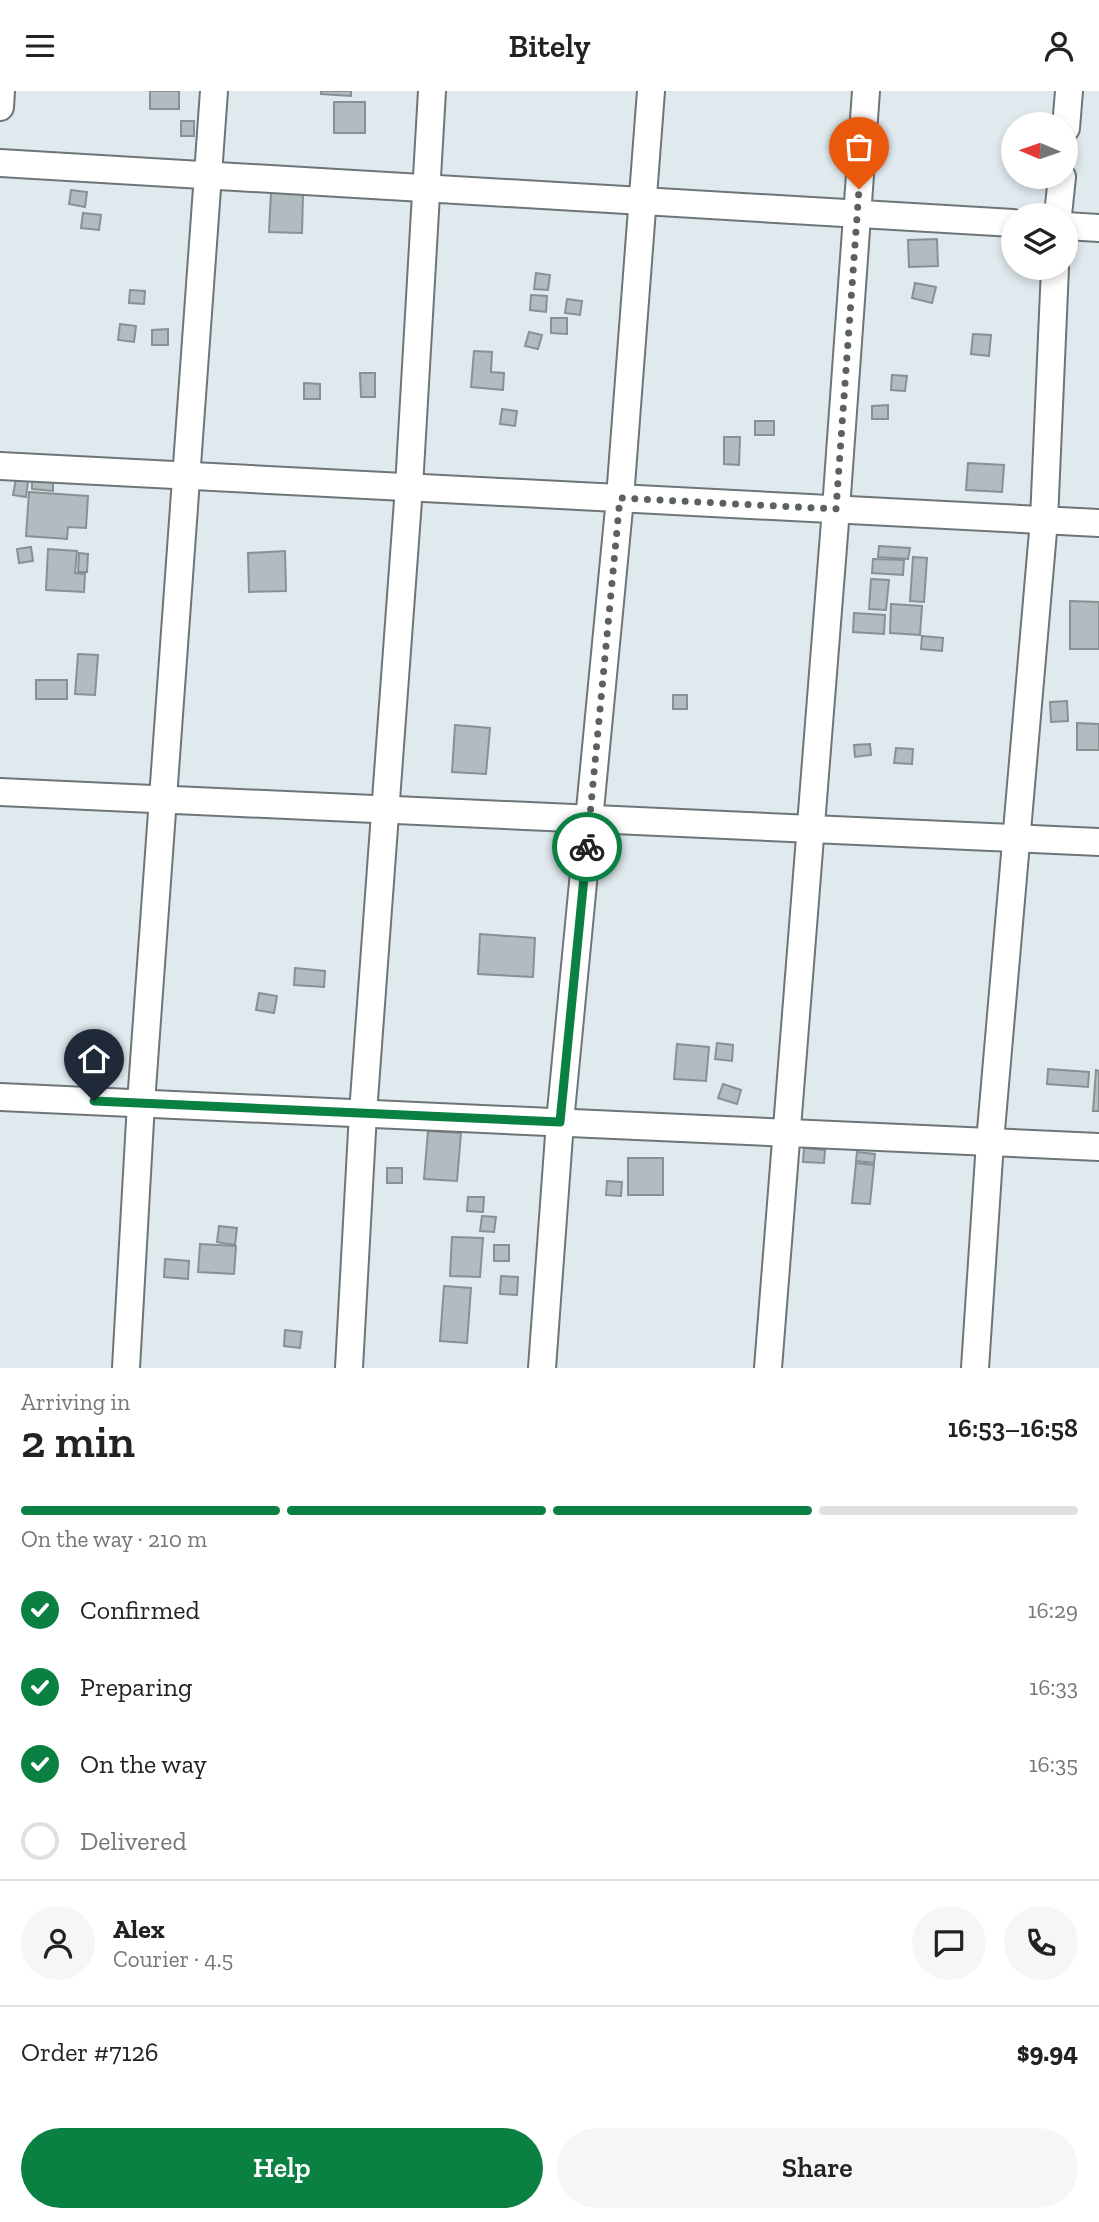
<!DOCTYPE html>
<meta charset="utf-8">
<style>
:root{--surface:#fff;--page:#f6f6f6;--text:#222;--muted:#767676;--line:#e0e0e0;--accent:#0b8043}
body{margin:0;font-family:"Zilla Slab",serif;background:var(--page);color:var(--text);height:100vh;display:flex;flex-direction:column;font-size:26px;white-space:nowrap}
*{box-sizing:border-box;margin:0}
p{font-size:23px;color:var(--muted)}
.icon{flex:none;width:38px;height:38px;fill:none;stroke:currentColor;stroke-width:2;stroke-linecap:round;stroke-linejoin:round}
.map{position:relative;height:1277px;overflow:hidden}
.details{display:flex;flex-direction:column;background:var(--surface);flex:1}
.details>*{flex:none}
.needle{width:46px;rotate:272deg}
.controls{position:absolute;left:1001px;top:21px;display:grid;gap:14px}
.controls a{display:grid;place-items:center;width:77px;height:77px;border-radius:50%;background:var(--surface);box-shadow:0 4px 10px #0003;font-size:35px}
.pin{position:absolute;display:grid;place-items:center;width:60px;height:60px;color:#fff;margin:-72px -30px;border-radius:50% 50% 50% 0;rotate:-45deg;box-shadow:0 0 7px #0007}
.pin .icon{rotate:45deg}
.courier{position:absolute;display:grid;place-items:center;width:70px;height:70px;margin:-35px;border:5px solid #0b8043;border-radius:50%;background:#fff;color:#222;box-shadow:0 2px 9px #0007}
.headline em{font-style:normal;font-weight:600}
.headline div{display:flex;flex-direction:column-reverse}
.headline{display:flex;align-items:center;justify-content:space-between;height:119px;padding:0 21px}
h1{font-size:46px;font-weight:600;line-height:52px}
.bar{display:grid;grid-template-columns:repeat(4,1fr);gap:10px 7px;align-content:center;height:84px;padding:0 21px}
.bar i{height:9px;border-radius:5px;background:var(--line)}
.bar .selected{background:var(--accent)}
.bar p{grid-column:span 4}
.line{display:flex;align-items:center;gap:18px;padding:0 21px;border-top:2px solid var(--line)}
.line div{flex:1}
.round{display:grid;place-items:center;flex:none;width:74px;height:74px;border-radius:37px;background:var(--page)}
ol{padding:0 21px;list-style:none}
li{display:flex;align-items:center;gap:21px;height:77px}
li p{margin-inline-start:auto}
li .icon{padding:7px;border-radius:50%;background:var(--accent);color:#fff;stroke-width:4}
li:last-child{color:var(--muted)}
li i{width:38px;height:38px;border:4px solid var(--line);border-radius:50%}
.primary-button{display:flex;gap:14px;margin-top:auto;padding:14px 21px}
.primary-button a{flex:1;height:80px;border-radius:42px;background:var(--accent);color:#fff;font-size:28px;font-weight:600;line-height:80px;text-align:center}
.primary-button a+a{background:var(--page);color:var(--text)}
header{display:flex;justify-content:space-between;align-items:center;height:91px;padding:0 21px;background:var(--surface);font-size:32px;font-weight:600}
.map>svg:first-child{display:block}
</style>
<header><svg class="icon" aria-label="menu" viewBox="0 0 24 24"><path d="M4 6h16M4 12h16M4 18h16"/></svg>Bitely<svg class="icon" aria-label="person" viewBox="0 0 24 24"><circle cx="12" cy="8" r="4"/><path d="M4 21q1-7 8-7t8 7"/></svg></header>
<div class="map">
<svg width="1099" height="1277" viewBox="0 0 1099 1277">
<rect width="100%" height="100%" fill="#e0e9ee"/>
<g fill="#b2bbbf" stroke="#889094" stroke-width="2">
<rect x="150" y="0" width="29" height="18"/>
<polygon points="321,0 351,0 351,5 321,3"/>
<rect x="334" y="11" width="31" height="31"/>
<rect x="181" y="30" width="13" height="15"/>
<polygon points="71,99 87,101 85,116 69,113"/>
<polygon points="271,101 303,103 302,142 269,141"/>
<polygon points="83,122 101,124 99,139 81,137"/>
<polygon points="937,148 938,175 909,176 908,149"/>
<polygon points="536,182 550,184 548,199 534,198"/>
<polygon points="915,192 936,196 932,212 912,207"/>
<polygon points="130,199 145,200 144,213 129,212"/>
<polygon points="531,204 547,205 546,221 530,219"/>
<polygon points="567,208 582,210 580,224 565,222"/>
<polygon points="551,227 567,227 567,243 551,242"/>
<polygon points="120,233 136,235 134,251 118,249"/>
<polygon points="168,238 168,254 152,254 152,239"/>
<polygon points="529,241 542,244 538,258 525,255"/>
<polygon points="973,243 991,244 989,265 971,263"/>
<polygon points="474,260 492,261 491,281 504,282 503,299 471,296"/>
<polygon points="360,282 375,282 375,306 361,306"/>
<polygon points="892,284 907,285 905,300 891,299"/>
<polygon points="304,292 320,293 320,308 304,308"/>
<polygon points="888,314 888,328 872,328 872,315"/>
<polygon points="502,318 517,320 515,335 500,333"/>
<rect x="755" y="330" width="19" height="14"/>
<polygon points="724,346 740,346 739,374 724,373"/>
<polygon points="968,372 1004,374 1002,401 966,399"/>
<polygon points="16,388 28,390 26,406 13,404"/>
<polygon points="32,388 53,390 53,400 32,398"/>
<polygon points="29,401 88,405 86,437 68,436 67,448 26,445"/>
<polygon points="879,455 910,457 908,468 878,466"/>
<polygon points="31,456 33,470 19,472 17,458"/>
<polygon points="48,458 77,460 75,482 85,483 84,501 46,499"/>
<polygon points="285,460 286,500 249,501 248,462"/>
<polygon points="79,462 88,463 87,481 78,481"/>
<polygon points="913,466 927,467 924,511 910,510"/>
<polygon points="873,468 904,469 903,484 872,482"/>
<polygon points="871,488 889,489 886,519 869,518"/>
<polygon points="1070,510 1099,511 1099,558 1070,558"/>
<polygon points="891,513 922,515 920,544 890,542"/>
<polygon points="854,522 885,524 884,543 853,541"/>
<polygon points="922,545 943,547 942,560 921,558"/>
<polygon points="78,563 98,564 95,604 75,603"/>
<rect x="36" y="589" width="31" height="19"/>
<rect x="673" y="604" width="14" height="14"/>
<polygon points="1067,610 1068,630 1051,631 1050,611"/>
<polygon points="1077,632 1099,633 1099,659 1077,659"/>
<polygon points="455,634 490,637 486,683 452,681"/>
<polygon points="870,653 871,664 855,666 854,654"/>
<polygon points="896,657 913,658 912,673 894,672"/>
<polygon points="480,843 535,847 533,886 478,883"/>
<polygon points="295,877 325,880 324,896 294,894"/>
<polygon points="259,902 277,905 274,922 256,919"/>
<polygon points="717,952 733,954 732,970 715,968"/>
<polygon points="677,953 709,956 706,990 674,988"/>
<polygon points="1048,978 1089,981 1088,996 1047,993"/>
<polygon points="1096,979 1099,980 1099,1020 1093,1020"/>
<polygon points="723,993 741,999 737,1013 718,1007"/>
<polygon points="428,1040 461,1042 457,1090 424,1088"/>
<polygon points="804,1057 825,1059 824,1072 803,1071"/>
<polygon points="857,1061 875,1063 874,1072 856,1070"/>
<rect x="628" y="1067" width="35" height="37"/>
<polygon points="856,1072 874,1074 870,1113 852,1112"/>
<rect x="387" y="1077" width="15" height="15"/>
<polygon points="607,1090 622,1091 621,1105 606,1104"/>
<polygon points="468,1106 484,1106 483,1121 467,1120"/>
<polygon points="482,1125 496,1126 494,1141 480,1140"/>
<polygon points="219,1135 237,1137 235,1154 217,1151"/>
<polygon points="452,1146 483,1147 480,1186 450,1185"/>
<polygon points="200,1153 236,1155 234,1183 198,1181"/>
<rect x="494" y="1154" width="15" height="16"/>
<polygon points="165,1168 189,1170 188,1188 164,1186"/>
<polygon points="501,1185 518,1186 517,1204 500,1203"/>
<polygon points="444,1195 471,1197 467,1252 440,1250"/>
<polygon points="285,1239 302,1241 300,1257 284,1255"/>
</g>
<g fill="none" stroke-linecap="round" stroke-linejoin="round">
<g stroke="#6d7579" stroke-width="30">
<g id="street">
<polyline points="0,16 1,0"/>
<polyline points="1066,37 1069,0"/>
<polyline points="0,72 1013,132"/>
<polyline points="1058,124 1062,86"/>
<polyline points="1066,135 1099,137"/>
<polyline points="0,375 1099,432"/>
<polyline points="0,701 1099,751"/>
<polyline points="0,1006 1099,1056"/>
<polyline points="126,1277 141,1012 214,0"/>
<polyline points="349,1277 363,1022 409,396 432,0"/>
<polyline points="542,1277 560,1031 620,407 651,0"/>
<polyline points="768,1277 836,418 866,0"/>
<polyline points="975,1277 990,1051 1044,429 1055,177"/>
</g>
</g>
<use href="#street" stroke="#fff" stroke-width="26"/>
</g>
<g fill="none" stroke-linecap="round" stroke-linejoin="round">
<polyline stroke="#5b6063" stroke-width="7" stroke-dasharray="0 12.6" points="587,756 620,407 836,418 859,98"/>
<polyline stroke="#0b8043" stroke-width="9" points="94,1010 560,1031 587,756"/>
</g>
</svg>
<div class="controls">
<a><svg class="needle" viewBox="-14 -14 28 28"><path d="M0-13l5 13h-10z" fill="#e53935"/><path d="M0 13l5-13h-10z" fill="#767676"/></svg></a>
<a><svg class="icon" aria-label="layers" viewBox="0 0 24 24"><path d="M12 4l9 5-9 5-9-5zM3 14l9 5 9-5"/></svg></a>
</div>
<div class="pin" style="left:859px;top:98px;background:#ea580c"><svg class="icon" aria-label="bag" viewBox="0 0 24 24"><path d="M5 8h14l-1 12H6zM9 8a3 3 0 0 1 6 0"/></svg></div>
<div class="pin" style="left:94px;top:1010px;background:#1f2937"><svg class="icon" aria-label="home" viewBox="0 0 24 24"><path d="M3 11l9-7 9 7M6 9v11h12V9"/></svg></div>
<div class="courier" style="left:587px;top:756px"><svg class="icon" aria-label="bike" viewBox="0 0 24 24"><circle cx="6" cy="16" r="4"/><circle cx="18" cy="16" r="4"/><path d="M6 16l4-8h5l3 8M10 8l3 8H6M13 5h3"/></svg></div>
</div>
<section class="details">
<div class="headline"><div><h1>2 min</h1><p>Arriving in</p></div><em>16:53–16:58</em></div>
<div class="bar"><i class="selected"></i><i class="selected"></i><i class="selected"></i><i></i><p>On the way · 210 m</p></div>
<ol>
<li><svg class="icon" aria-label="check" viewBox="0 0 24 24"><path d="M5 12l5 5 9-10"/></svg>Confirmed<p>16:29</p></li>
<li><svg class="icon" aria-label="check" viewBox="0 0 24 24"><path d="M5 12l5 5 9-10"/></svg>Preparing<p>16:33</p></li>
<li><svg class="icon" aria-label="check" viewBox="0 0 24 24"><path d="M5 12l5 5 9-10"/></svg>On the way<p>16:35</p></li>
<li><i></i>Delivered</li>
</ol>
<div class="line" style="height:126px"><a class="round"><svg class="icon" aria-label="person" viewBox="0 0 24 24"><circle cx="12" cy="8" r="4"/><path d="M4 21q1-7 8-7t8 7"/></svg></a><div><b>Alex</b><p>Courier · 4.5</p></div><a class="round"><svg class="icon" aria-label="chat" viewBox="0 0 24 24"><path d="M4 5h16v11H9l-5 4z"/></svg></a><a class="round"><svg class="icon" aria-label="phone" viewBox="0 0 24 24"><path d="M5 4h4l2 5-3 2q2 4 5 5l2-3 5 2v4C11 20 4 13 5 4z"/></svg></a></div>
<div class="line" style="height:91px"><div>Order #7126</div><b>$9.94</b></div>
<div class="primary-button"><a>Help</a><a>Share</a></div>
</section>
